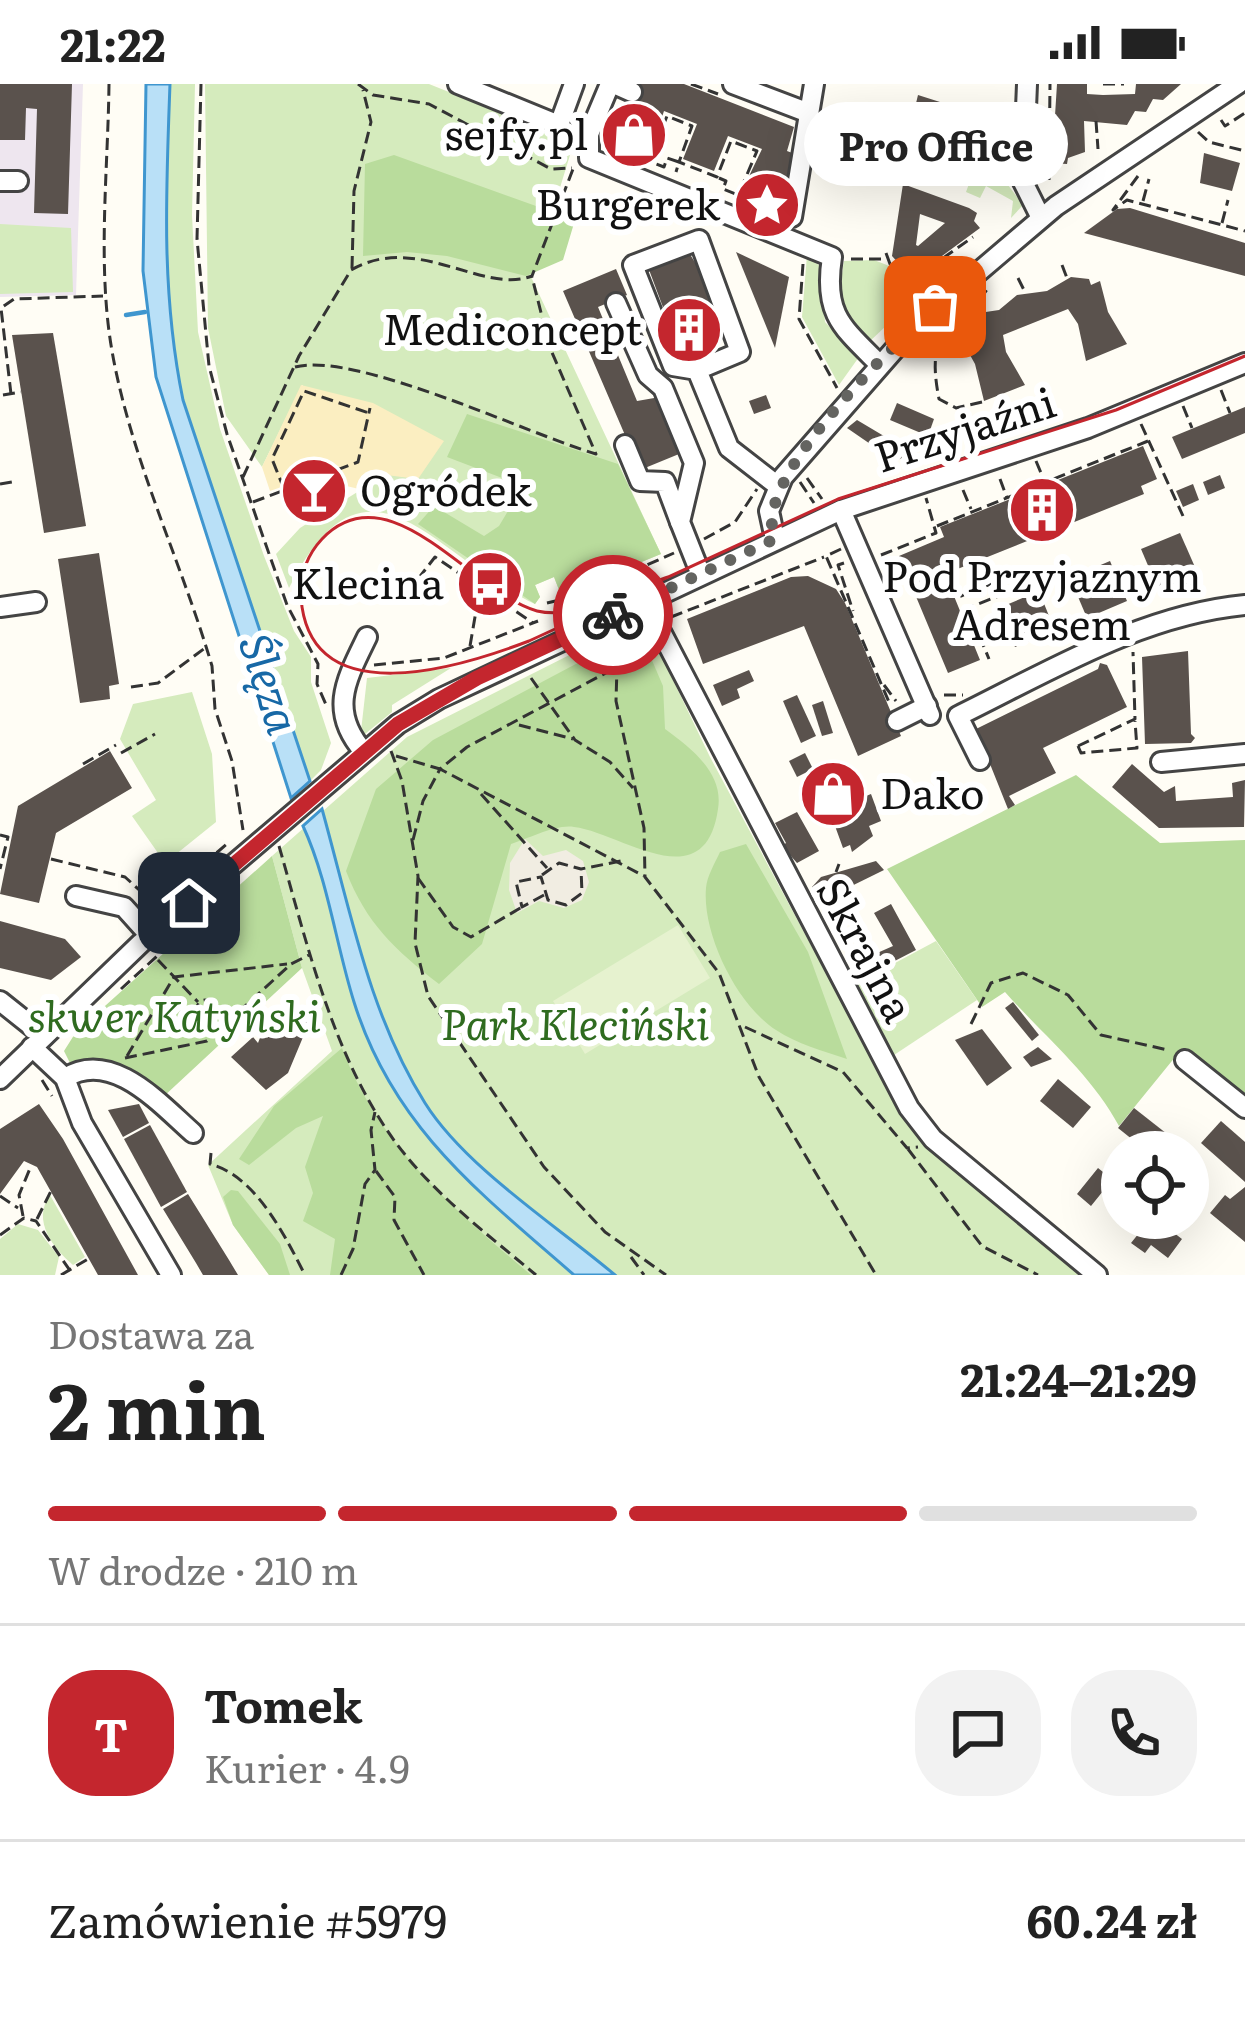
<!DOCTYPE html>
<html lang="pl">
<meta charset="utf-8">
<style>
:root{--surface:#fff;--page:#f2f2f2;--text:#222;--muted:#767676;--line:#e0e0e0;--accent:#c4262e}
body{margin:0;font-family:Literata,serif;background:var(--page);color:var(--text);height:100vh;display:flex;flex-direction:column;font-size:45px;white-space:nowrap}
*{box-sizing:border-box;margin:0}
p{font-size:39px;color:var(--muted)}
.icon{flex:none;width:66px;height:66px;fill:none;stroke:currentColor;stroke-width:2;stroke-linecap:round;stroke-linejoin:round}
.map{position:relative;height:1191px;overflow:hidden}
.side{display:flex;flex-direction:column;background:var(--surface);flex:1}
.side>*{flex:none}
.tools{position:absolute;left:1101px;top:1047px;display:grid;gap:24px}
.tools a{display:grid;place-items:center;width:108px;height:108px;border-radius:50%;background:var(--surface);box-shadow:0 12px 48px #0002;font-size:60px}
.pin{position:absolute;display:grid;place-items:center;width:102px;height:102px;color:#fff;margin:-51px;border-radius:24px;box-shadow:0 6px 18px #0006}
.courier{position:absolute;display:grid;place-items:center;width:120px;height:120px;margin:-60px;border:9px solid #c4262e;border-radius:50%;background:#fff;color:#222;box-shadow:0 3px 15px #0007}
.bubble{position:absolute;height:84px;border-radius:42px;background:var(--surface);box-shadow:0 12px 48px #0002;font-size:39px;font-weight:700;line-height:84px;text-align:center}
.headline em{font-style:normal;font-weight:700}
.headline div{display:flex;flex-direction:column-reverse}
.headline{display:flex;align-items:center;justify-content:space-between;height:204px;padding:0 48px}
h1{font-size:78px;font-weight:700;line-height:90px}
.bar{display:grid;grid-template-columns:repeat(4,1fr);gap:18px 12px;align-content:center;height:144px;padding:0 48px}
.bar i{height:15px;border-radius:9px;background:var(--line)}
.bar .selected{background:var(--accent)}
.bar p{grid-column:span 4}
.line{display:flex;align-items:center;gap:30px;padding:0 48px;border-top:3px solid var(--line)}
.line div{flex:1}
.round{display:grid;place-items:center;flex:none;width:126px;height:126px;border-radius:48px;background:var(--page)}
.status{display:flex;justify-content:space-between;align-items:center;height:84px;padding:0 60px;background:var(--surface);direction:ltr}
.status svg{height:33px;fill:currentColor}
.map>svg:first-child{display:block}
</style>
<div class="status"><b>21:22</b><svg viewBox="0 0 49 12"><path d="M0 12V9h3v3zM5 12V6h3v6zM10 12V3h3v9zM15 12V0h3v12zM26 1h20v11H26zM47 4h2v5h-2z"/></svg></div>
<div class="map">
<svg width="1245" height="1191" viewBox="0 0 1245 1191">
<rect width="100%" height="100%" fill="#fffdf5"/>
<polygon fill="#eee6ef" points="0,0 83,0 76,211 0,213"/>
<g fill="#d5ebbd">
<path d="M 170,0 L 195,0 L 192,131 L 198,248 L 220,345 L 264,472 L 294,547 L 311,573 L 311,598 L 331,659 L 321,686 L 310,697 L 183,316 C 162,210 165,108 170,0 Z"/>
<path d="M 205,0 L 429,0 L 574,58 L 532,195 L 661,470 L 561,511 L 554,493 L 535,501 L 540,513 L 535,520 C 435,475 368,346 289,504 L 276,470 L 300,444 L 386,390 L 418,395 L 302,301 L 262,383 L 226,332 L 208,244 Z"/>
<polygon points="875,45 887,55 891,69 889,55 1008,101 1023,121 1011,134 1013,117 986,102 980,114 966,108 970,97 948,88 943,99 934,80 907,68 893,73 890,91 869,87 862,76 863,47"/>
<polygon points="0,140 71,144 73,208 0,210"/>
<polygon points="807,171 820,182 825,238 859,273 839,301 802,233"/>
<path d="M 874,176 L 920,194 L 923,207 L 869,258 C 843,230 837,215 844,177 Z"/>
<polygon points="623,544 643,551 649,546 710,673 900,1027 962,1091 1083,1191 269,1191 233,1141 208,1081 332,967 302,884 272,772 407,653"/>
<polygon points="451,584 392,621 392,628 365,650 361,647 367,594"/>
<polygon points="192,608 212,670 216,738 165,779 132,732 156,716 120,655 133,620"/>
<polygon points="936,857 977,916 894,971 856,900"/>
<path d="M 50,1111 L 85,1173 L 73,1181 C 54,1165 31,1137 50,1111 Z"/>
<polygon points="18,1140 38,1146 59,1173 55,1191 0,1191 0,1155"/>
</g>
<g fill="#b9dc9c">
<polygon points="394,71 575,136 563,176 526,192 447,172 407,168 363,172 365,80"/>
<polygon points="467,330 618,380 661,470 561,511 554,493 535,501 540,513 535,520 418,440 434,422 484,452 499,442 523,402 447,373"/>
<path d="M 604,565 L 651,574 L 663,602 L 665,645 C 691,664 724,689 718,725 C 705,817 620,748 574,743 C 556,740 528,755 511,760 L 482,860 L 439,900 C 395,866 366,839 346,787 L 376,705 L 433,656 Z"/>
<path d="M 1076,691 L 1160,759 L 1245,756 L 1245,1014 L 1180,967 L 1119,1042 C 1091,990 1044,952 1005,908 L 982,923 L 887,785 Z"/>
<path d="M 746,760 L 808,868 L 847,975 C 823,967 797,960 776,946 C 737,921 702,850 706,804 C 707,792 715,779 720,768 Z"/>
<polygon points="272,772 302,884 162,1014 130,987 72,983 64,967 76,948"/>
<path d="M 342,964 C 379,1062 453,1125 531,1191 L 330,1191 L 335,1155 L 303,1137 L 313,1109 L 305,1083 L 323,1032 L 296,1044 L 249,1081 L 239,1075 L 274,1022 Z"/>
<polygon points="231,1106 238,1107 280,1160 290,1191 269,1191 233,1141 223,1113"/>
</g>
<polygon fill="#fbeec1" points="301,301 373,319 444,357 418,395 386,391 363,406 326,397 321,389 270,407 262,383"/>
<polygon fill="#e6f2cf" points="678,841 710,894 585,970 553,917"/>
<polygon fill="#f1ede2" points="525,755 543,772 566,766 583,777 589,798 582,816 564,824 539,817 517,829 509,806 510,779"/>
<g fill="#b9e0f7" stroke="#3f96cf" stroke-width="3">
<path d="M 146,0 L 170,0 C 166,108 161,209 183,316 L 310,697 L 291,714 L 156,293 L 143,187 Z"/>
<path d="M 322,725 C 350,825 369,930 425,1019 C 465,1083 556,1141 615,1191 L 574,1191 C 479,1108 393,1043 354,918 C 336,861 328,796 303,742 Z"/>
</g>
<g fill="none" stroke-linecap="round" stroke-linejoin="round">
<polyline stroke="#3f96cf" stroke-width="4.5" points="126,231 145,228"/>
</g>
<g fill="#5a524d" fill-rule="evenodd">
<polygon points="0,0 72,0 68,130 34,129 37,25 26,24 25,56 0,56"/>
<polygon points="635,0 684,0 794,43 787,67 795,70 785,129 740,111 762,65 728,52 714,87 683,75 697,40 664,27 648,75 611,61"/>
<polygon points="1057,0 1087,0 1087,10 1103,11 1135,10 1136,0 1181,0 1163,16 1153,15 1146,28 1135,27 1127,41 1084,37 1085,68 1068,74 1067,80 1052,79"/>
<polygon points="918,11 962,25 974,38 976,32 996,38 1009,55 1006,74 999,82 909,48"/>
<polygon points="1204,69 1240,79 1232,107 1200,99"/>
<path d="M 903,100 L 969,124 L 977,129 L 974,137 L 980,144 L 923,186 L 903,184 L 892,172 ZM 920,130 L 945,139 L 918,162 L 916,161 Z"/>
<polygon points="1130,124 1245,159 1245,192 1084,149 1117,125"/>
<polygon points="688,167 713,208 711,217 699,222 715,263 683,277 648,183"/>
<polygon points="736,168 789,193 775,264"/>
<polygon points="616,185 627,211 598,223 637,317 660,313 679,370 640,386 563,207"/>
<polygon points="1071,193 1089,195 1091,201 1100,197 1108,228 1127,260 1086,277 1078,240 1068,225 1003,251 1006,268 1025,301 984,317 975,280 960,253 969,249 967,243 979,229 999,226 1017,211 1047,207"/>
<polygon points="53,249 86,442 44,449 12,251"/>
<polygon points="766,311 771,324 754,330 749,317"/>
<polygon points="897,319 934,335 928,352 890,336"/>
<polygon points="1245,323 1245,349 1182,375 1172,353"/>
<polygon points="857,336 894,358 892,361 911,370 895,377 847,344"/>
<polygon points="1143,362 1157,395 1141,402 1144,410 945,490 980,576 948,589 899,472 944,453 940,443"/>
<polygon points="1220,391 1225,404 1208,411 1203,398"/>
<polygon points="1193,400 1199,416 1183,423 1176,407"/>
<polygon points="1180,449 1202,499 1158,505 1141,465"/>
<polygon points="99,469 119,600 109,602 110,615 80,619 58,475"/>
<polygon points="1110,477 1127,517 1087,534 1070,494"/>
<polygon points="808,492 836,505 845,519 901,652 858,672 804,542 703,580 687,535 791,493"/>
<polygon points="1039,507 1055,547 1015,563 999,524"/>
<polygon points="1188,567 1191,650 1195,654 1191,659 1145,660 1142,573"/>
<polygon points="1100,579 1107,581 1127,623 1043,664 1056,689 1009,712 1015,721 1008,725 976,645 1098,585"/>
<polygon points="749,586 754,597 737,605 740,614 722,622 713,601"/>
<polygon points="797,611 816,652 801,659 783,617"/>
<polygon points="823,617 833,649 822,652 812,621"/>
<polygon points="110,667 132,704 56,749 39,819 0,810 18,722"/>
<polygon points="805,669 813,685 797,693 789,677"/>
<polygon points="1132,680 1164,708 1175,702 1176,717 1233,713 1232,699 1245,696 1244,743 1159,744 1112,703"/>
<polygon points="840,703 846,720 871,710 881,737 869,742 873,752 852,768 850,761 843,764 823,709"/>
<polygon points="797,728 819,767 797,779 782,762 786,759 775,739"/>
<polygon points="876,777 884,786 819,818 812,803 821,793"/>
<polygon points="891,820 916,866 885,882 881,874 865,887 859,877 893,862 874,829"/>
<polygon points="0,837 65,855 81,873 51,896 0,884"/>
<polygon points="1013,918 1039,951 1032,957 1005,924"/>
<polygon points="274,923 311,934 288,989 266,1006 231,973 253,953 258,959 268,933 283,938 271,931"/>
<polygon points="982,945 1012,984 987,1002 955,956"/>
<polygon points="1038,963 1052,975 1031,983 1023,973"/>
<polygon points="1058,995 1091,1023 1073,1044 1040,1017"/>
<polygon points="39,1020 63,1055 138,1191 98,1191 37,1083 24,1077 0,1110 0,1045"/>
<polygon points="139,1020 149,1039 123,1053 108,1026"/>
<polygon points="1134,1024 1176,1057 1167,1068 1148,1068 1118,1044"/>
<polygon points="1221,1037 1245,1058 1245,1098 1201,1059"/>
<polygon points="150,1041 187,1108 161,1123 124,1055"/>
<polygon points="1111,1078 1120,1086 1091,1122 1077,1110 1098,1084 1103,1088"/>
<polygon points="1245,1103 1245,1158 1210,1129 1225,1111 1230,1115"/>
<polygon points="188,1110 229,1176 238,1191 203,1191 196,1179 163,1125"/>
<polygon points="1157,1136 1182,1155 1168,1174 1151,1161 1145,1169 1131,1159 1147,1139 1152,1143"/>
</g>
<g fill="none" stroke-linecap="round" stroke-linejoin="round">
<g stroke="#444" stroke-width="24">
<g id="minor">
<polyline points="458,0 559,41 574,0"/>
<path d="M 610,0 L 589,50 L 589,74 L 832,173 C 823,230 842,243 879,280"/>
<polyline points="614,0 632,8"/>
<polyline points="733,0 809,29"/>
<polyline points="1027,0 1023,98 1041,134"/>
<polyline points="0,97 18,97"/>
<polyline points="792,133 814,0"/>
<polyline points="616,219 648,291 663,304 694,379 680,438 701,491"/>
<polyline points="697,286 673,282 633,181 699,156 740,268 697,286 729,364 778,402"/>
<polyline points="625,361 640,397 665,398 680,438"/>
<polyline points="841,426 930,631"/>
<polyline points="775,455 769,427 783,393 915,242 1056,122 1238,0"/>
<polyline points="645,517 909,1024 933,1055 1097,1191"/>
<polyline points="0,523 36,518"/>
<polyline points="897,637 927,622"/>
<path d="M 364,668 C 328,627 346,596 367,553"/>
<path d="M 980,676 L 958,632 C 1050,587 1141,531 1245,521"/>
<polyline points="1161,678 1245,670"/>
<polyline points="76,812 124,823 150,852"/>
<polyline points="0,917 44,952"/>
<polyline points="32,963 65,994 82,1039 171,1191"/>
<polyline points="1185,976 1245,1024"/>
<path d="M 65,994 C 112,964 161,1021 193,1049"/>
<polyline points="0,995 141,859 398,640 439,615 841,426 1088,344 1245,279"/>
</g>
</g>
<g stroke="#333" stroke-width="3" stroke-dasharray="12 6" stroke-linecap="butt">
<path d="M 109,0 C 108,87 97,181 112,267 C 131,375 181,477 212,582 L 215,625 L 232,677 L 243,746"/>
<polyline points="201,0 197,155 209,282 227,350 287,521 318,580 317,600 327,623"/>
<polyline points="358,0 373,11 429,20 551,85 572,84"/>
<polyline points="691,0 718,10"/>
<polyline points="1103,0 1124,0"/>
<polyline points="1221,36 1225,42 1245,29"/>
<polyline points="1096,37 1098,65"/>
<polyline points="1198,48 1209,58 1245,67"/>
<polyline points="623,67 664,83 667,74 679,78 676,88"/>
<polyline points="649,77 667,32 692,42 679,78 717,93 731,57 757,67 737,114"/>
<polyline points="1138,92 1113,126 1127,116 1245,147"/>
<polyline points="719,94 726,97 723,105 738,111"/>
<polyline points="1049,96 1050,0"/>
<polyline points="737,113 775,127"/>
<polyline points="1143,117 1149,95"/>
<polyline points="1222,139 1228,116"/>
<polyline points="886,169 890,180 919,191 973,153"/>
<polyline points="851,175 884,175"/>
<polyline points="803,180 799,235 837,304"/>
<polyline points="1062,181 1067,194"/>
<polyline points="352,184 354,107 371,38 363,6"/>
<polyline points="921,192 933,199"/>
<polyline points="1018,194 1025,208"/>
<path d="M 295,283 C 356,267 528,350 596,370 L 550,264 L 532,193"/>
<polyline points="1221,306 1230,329"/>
<polyline points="11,310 1,224 14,215 103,212"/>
<polyline points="3,311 21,308"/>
<path d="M 982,318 L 956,324 L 939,315 C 924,238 956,252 988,204"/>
<polyline points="1183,322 1192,344"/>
<polyline points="1141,340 1183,432"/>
<polyline points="1036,377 1044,396"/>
<path d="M 243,393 L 299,272 L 351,186 C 417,148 482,211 532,192 L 573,85"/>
<polyline points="807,394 822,415"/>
<polyline points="1000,395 1007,414"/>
<polyline points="800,398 814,419"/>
<polyline points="0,400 17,397"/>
<polyline points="284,405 272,375 304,307 369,329"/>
<polyline points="963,406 971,425"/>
<polyline points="253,418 358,378 370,324"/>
<polyline points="937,442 1148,357"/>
<polyline points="704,455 735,438 757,405"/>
<polyline points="841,465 826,472 889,618"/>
<polyline points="881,471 936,449 926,414"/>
<polyline points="844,479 838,481 853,527"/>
<polyline points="951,487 961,512 996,498 1001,511 968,524 989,575"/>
<polyline points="418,495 435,473 533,539"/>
<polyline points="547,519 577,512 674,469"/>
<polyline points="477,525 484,507"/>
<polyline points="671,533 824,473"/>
<polyline points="631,544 617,583 616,617 644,744 645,793 719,889 759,993 876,1191"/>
<polyline points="470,562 476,527 494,527 506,520"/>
<polyline points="374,581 444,574 538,537"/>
<polyline points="531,594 575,656 610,678 633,704"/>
<polyline points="884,601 896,617"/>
<polyline points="131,603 158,599 205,564"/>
<polyline points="944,611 963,611"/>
<polyline points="519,641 573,655"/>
<polyline points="1078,662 1135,635 1133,568"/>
<polyline points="1078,662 1081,669 1137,664 1135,637"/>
<polyline points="391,667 402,697 418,792 415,859 428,912 544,1083 605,1148 666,1191"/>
<polyline points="121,669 155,650"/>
<polyline points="396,672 440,685 467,663 615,584"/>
<polyline points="83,680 116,661"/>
<polyline points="481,710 547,784"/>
<polyline points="0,751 8,753 0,785"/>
<polyline points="413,756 423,717 440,685 644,792"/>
<path d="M 279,762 C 308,863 333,973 396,1059 C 434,1110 487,1150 536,1191"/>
<polyline points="51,775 125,793 156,821 228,759"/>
<polyline points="836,788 839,780"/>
<polyline points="542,791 559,779 581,785 621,777"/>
<polyline points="418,794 453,843 471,853 522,823"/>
<polyline points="544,811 522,823 516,798 541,793 548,816 566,821 582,809 581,785"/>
<polyline points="158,876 198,918"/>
<polyline points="121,905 189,843"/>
<circle cx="205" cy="924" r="8"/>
<polyline points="971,940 991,899 1023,889 1068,911 1101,951 1168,966"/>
<polyline points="745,943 843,988 907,1064 918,1063"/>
<polyline points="127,972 174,893 287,880"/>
<polyline points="125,974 207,957 291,880 309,871"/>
<polyline points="42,996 52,1012"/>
<polyline points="908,1065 982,1162 1038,1191"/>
<path d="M 211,1069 L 210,1080 C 256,1092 285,1152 305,1191"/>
<polyline points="376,1087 395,1113 394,1136 424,1191"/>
<polyline points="0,1112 18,1124"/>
<polyline points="23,1132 19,1111 31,1082"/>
<polyline points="37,1135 51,1107"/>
<polyline points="0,1151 24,1134 36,1137 73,1191"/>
<polyline points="631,1173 644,1191"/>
<polyline points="61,1191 88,1175"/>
<polyline points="341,1191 353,1165 365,1100 375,1086 371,1046 375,1028"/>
</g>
<use href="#minor" stroke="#fff" stroke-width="18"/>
<path stroke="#c4262e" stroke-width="3" d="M 668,493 C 629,505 578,537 537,527 C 473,510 390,384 322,455 C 307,471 300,492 301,514 C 310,631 461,583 529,557 L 838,415 L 1116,326 L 1245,272"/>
</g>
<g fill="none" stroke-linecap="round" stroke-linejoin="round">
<path stroke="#646461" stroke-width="12" stroke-dasharray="0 21.6" d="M 613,531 L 775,455 C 749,397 892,264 935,223"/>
<polyline stroke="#c4262e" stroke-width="15" points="189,819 398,640 477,594 613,531"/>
</g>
<defs>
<g id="shop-disc" transform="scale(3.45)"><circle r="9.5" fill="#c4262e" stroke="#fff"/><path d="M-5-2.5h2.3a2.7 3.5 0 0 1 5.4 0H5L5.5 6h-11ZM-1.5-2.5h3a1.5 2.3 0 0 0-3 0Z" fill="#fff"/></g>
<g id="sight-disc" transform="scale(3.45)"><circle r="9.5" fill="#c4262e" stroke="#fff"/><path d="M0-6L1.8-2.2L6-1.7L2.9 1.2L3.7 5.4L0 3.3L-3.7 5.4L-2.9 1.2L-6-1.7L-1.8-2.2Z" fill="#fff"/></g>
<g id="building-disc" transform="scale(3.45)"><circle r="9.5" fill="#c4262e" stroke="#fff"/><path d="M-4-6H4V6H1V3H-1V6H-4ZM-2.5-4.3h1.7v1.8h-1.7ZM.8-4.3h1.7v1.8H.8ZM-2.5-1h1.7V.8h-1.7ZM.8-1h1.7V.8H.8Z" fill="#fff"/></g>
<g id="bar-disc" transform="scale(3.45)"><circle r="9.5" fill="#c4262e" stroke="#fff"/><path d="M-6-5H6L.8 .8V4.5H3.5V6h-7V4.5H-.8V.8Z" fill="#fff"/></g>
<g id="bus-disc" transform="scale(3.45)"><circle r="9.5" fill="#c4262e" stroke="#fff"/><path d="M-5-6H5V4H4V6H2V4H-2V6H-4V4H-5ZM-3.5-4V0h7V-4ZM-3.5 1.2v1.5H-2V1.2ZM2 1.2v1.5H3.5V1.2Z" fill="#fff"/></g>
</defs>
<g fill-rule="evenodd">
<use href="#shop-disc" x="634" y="51"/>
<use href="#sight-disc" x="767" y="121"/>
<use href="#building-disc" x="689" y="246"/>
<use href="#bar-disc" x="314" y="407"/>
<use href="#building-disc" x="1042" y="426"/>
<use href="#bus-disc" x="490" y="500"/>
<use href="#shop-disc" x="833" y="710"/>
</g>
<g text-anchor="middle" stroke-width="12" stroke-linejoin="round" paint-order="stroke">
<g font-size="42" fill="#111" stroke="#fff" text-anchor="end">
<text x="588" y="66">sejfy.pl</text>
<text x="720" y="136">Burgerek</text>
<text x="642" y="261">Mediconcept</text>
<text x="360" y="422" text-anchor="start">Ogródek</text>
<text x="1042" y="508" text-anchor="middle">Pod Przyjaznym<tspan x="1042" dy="48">Adresem</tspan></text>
<text x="444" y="515">Klecina</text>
<text x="880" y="725" text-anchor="start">Dako</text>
</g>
<g font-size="42" fill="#111" stroke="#fff">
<text transform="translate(965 346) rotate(-18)" y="15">Przyjaźni</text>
<text transform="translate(865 866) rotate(62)" y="15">Skrajna</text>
</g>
<g font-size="42" font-style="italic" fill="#2f6b1f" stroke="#fff">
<text x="174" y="948">skwer Katyński</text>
<text x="575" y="956">Park Kleciński</text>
</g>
<g font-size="45" font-style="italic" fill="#1768a6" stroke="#fff">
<text transform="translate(269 600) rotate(72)" y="16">Ślęza</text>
</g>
</g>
</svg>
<div class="tools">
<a><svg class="icon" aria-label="locate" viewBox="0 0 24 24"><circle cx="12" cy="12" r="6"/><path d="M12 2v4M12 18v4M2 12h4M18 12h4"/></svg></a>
</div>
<div class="pin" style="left:935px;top:223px;background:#ea580c"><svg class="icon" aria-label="bag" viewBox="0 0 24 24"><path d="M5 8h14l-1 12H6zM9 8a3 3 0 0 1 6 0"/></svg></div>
<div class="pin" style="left:189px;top:819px;background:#1f2937"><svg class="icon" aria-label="home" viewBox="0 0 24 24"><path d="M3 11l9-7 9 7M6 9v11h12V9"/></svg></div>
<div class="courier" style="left:613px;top:531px"><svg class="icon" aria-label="bike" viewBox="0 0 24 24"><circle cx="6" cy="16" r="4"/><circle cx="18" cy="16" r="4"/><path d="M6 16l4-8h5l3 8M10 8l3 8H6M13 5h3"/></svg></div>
<div class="bubble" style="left:804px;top:18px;width:264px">Pro Office</div>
</div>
<section class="side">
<div class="headline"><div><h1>2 min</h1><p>Dostawa za</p></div><em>21:24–21:29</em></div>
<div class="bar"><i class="selected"></i><i class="selected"></i><i class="selected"></i><i></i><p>W drodze · 210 m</p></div>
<div class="line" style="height:216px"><b class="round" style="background:var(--accent);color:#fff">T</b><div><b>Tomek</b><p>Kurier · 4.9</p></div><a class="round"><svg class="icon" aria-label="chat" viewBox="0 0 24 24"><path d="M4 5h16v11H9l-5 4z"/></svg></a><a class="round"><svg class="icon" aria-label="phone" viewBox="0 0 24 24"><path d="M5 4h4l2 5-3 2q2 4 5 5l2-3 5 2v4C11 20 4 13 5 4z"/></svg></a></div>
<div class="line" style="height:156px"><div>Zamówienie #5979</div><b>60.24 zł</b></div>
</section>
